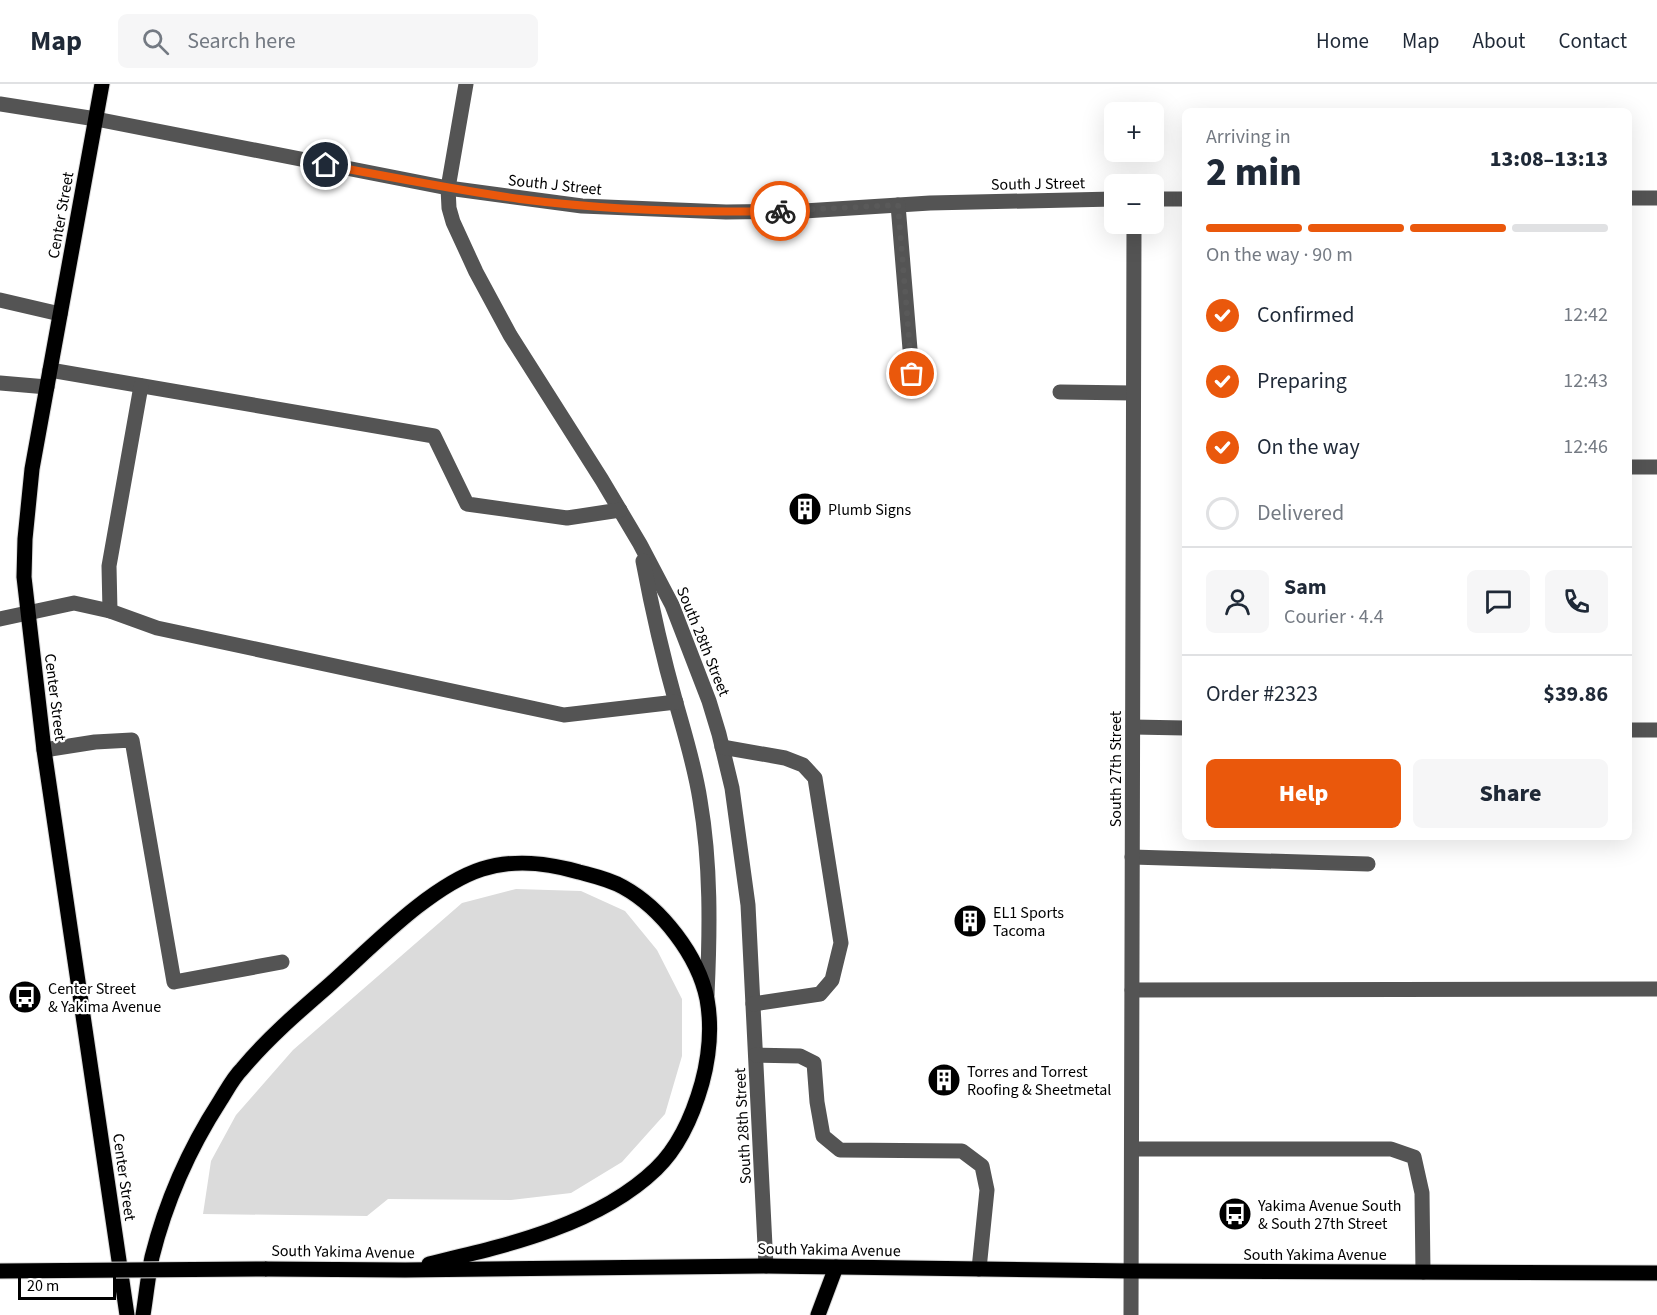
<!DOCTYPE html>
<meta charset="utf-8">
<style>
:root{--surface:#fff;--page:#f6f6f7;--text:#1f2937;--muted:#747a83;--line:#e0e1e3;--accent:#ea580c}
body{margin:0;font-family:"Source Sans 3",sans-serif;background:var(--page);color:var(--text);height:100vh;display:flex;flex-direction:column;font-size:22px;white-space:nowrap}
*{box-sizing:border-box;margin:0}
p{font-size:20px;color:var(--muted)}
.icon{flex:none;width:33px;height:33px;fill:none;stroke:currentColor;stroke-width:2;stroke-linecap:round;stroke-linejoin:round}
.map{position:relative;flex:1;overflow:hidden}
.drawer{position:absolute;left:1182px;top:24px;width:450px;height:732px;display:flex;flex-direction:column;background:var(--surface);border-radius:9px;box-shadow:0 6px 24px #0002}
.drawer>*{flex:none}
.fabs{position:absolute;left:1104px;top:18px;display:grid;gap:12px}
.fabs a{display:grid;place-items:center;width:60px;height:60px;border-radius:9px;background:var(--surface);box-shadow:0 6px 24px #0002;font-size:30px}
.scale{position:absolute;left:18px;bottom:15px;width:98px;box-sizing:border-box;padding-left:6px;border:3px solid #000;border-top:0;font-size:16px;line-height:21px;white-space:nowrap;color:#000;-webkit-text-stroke:4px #fff;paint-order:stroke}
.pin{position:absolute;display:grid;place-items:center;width:51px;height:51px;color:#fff;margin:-26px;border:3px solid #fff;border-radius:50%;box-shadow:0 2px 6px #0007}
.courier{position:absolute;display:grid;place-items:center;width:60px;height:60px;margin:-30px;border:4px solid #ea580c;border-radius:50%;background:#fff;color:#222;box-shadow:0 2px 8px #0007}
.head em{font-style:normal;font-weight:800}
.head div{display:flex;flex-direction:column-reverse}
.head{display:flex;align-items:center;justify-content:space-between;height:102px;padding:0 24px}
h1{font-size:39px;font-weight:800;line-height:45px}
.bar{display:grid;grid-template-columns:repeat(4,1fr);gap:9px 6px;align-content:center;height:72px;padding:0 24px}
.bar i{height:8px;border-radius:4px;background:var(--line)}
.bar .current{background:var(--accent)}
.bar p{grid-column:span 4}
.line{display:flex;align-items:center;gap:15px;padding:0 24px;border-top:2px solid var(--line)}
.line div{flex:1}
.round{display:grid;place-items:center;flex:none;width:63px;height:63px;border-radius:9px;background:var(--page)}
ol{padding:0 24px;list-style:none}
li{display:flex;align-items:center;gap:18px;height:66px}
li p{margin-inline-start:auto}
li .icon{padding:6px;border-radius:50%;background:var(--accent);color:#fff;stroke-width:4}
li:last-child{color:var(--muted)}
li i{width:33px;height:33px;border:3px solid var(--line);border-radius:50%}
.primary-button{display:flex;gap:12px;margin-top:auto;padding:12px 24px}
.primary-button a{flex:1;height:69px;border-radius:9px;background:var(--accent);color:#fff;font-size:24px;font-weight:800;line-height:69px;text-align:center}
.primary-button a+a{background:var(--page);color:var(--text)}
header{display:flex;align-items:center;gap:36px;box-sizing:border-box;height:84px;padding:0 30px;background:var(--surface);border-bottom:2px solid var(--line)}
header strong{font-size:28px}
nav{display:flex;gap:33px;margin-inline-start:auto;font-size:21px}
.search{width:420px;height:54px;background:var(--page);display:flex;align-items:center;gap:15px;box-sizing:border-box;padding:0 21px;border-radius:9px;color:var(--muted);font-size:22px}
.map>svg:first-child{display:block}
</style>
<header>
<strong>Map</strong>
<div class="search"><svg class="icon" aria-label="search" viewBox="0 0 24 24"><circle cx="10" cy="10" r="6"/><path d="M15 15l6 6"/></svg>Search here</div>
<nav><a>Home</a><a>Map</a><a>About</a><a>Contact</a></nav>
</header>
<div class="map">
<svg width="1657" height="1231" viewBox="0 0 1657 1231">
<rect width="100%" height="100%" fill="#fff"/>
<polygon fill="#dbdbdb" points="516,805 581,807 625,827 657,866 682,915 682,972 665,1030 622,1078 571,1109 511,1116 388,1115 367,1132 203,1130 211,1077 236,1031 293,966 462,819"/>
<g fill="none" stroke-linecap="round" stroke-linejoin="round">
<g stroke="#dbdbdb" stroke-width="17">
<g id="major">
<polyline points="102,0 32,385 25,455 24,493 44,666 127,1231"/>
<polyline points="265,1185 405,1186 766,1182 1131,1187 1657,1189"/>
<path d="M 143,1231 C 146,1212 148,1192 152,1173 C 166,1117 189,1065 220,1017 C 227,1006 233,994 242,985 C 267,955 297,929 327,903 C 370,865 429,802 482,785 C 513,775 549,779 579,788 C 594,792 609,795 623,803 C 661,824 698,871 707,915 C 712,943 709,973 702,999 C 693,1031 680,1062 656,1085 C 598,1141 505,1162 429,1180"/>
<polyline points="818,1231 836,1183"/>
</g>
</g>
<g stroke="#545454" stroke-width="15">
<polyline points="466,0 448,104 449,124 453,138 476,188 510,251 602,396 640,460 672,521 709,617 719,650 732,704 748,821 766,1182"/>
<polyline points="0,20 96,35 448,104 582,122 726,128 804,127 930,119 1114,115"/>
<polyline points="1629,114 1657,114"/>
<polyline points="1154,115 1185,115"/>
<polyline points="898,121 912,289"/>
<polyline points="0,216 60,230"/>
<polyline points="50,286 434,352 467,420 567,434 620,426"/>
<polyline points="0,299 47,303"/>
<polyline points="1060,308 1133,309"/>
<polyline points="1629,383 1657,383"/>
<path d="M 643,477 C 652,525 663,573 676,619 C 685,651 695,683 700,716 C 711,780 710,846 707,911"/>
<polyline points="110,527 109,482 141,302"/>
<polyline points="0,535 74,519 110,527 157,544 564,631 676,618"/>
<polyline points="1133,643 1185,644"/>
<polyline points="1629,646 1657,646"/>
<polyline points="722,663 785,674 803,681 815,694 841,859 832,896 820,910 753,920"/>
<polyline points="44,666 95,658 132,656 174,898 282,878"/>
<polyline points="1132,773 1368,780"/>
<polyline points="1132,906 1657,905"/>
<polyline points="756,971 800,972 814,979 817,1018 823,1052 840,1066 962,1067 982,1082 987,1106 979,1185"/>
<polyline points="1132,1065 1391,1065 1414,1073 1422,1109 1423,1188"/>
<polyline points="1131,1231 1134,140"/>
</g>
<use href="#major" stroke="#000" stroke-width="15"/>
<g stroke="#dbdbdb" stroke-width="17" stroke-linecap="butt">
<polyline id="major-bridge" points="0,1187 265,1185"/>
</g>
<use href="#major-bridge" stroke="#000" stroke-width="15"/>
</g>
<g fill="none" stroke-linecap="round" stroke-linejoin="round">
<polyline stroke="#595959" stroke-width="6" stroke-dasharray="0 10.8" points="780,127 898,121 912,290"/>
<path stroke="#ea580c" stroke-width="8" d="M 326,81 C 391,93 455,106 520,115 C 606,126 693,129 780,127"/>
</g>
<defs>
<g id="building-disc" transform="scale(1.725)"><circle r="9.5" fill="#000" stroke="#fff"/><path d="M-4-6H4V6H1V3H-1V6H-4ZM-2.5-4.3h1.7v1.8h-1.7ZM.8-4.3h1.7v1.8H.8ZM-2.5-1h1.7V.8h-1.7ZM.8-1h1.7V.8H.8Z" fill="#fff"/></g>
<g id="bus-disc" transform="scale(1.725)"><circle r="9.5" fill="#000" stroke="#fff"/><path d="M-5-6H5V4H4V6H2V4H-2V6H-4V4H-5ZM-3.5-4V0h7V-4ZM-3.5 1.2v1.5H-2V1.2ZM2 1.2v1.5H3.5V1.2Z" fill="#fff"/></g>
</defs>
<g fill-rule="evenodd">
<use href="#building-disc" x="805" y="425"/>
<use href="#building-disc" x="970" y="837"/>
<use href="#bus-disc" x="25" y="913"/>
<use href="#building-disc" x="944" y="996"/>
<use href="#bus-disc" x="1235" y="1130"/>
</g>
<g text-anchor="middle" stroke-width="4.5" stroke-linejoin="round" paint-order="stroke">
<g font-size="16" fill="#000" stroke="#fff">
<text transform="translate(1038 99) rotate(-1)" y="6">South J Street</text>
<text transform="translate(555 100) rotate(6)" y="6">South J Street</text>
<text transform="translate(60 131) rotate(-80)" y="6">Center Street</text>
<text transform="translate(704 557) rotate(68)" y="6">South 28th Street</text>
<text transform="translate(56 613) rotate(83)" y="6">Center Street</text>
<text transform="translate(1115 685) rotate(-90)" y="6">South 27th Street</text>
<text transform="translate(742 1042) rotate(-93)" y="6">South 28th Street</text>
<text transform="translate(125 1093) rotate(82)" y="6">Center Street</text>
<text transform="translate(829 1165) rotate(1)" y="6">South Yakima Avenue</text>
<text transform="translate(343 1167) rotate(1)" y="6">South Yakima Avenue</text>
<text x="1315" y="1176">South Yakima Avenue</text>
</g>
<g font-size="16" fill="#000" stroke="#fff" text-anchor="start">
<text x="828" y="431">Plumb Signs</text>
<text x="993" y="834">EL1 Sports<tspan x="993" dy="18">Tacoma</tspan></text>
<text x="48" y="910">Center Street<tspan x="48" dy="18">&amp; Yakima Avenue</tspan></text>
<text x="967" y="993">Torres and Torrest<tspan x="967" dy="18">Roofing &amp; Sheetmetal</tspan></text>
<text x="1258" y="1127">Yakima Avenue South<tspan x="1258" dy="18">&amp; South 27th Street</tspan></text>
</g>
</g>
</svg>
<div class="fabs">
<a>+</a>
<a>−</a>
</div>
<div class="scale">20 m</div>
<div class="pin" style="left:912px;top:290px;background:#ea580c"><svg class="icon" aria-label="bag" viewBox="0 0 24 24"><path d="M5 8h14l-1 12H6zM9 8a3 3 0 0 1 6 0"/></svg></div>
<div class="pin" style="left:326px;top:81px;background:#1f2937"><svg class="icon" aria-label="home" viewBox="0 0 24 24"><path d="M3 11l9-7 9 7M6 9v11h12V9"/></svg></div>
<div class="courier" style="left:780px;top:127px"><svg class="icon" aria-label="bike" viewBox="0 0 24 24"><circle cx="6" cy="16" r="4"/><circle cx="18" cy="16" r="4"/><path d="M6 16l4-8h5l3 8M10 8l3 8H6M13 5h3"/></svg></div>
<section class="drawer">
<div class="head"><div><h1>2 min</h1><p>Arriving in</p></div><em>13:08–13:13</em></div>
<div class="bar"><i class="current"></i><i class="current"></i><i class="current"></i><i></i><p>On the way · 90 m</p></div>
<ol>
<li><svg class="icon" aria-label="check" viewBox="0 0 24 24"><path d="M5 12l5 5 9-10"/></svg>Confirmed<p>12:42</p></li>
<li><svg class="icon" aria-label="check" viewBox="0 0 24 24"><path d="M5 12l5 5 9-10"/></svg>Preparing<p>12:43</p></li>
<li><svg class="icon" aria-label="check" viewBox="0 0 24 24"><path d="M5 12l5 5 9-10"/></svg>On the way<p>12:46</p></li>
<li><i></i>Delivered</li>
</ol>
<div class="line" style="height:108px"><a class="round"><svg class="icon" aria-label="person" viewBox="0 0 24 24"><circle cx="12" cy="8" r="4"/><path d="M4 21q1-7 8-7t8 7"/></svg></a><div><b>Sam</b><p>Courier · 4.4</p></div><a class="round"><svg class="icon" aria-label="chat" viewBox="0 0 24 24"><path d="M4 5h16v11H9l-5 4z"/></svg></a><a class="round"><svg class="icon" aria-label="phone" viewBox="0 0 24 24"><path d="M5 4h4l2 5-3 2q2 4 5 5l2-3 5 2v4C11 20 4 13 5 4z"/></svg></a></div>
<div class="line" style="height:78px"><div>Order #2323</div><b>$39.86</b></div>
<div class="primary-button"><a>Help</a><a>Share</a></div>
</section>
</div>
